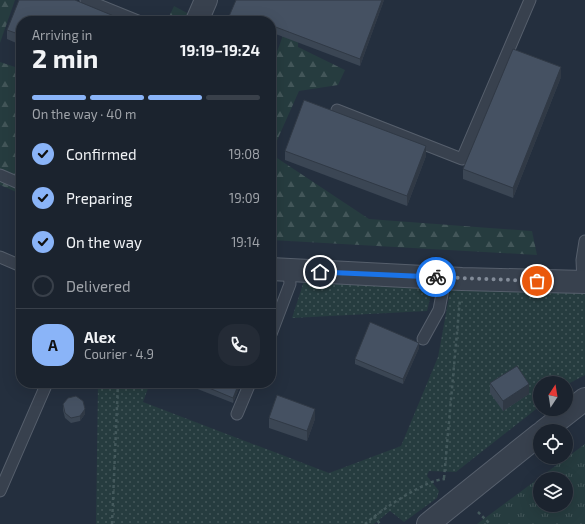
<!DOCTYPE html>
<meta charset="utf-8">
<style>
:root{--surface:#1b232e;--page:#242b36;--text:#f1f3f6;--muted:#a0a4aa;--line:#39404a;--accent:#8ab4f8}
body{margin:0;font-family:"Exo 2",sans-serif;background:var(--page);color:var(--text);height:100vh;display:flex;flex-direction:column;font-size:15px;white-space:nowrap}
*{box-sizing:border-box;margin:0}
p{font-size:13px;color:var(--muted)}
.icon{flex:none;width:22px;height:22px;fill:none;stroke:currentColor;stroke-width:2;stroke-linecap:round;stroke-linejoin:round}
.map{position:relative;flex:1;overflow:hidden}
.drawer{position:absolute;left:16px;top:16px;width:260px;height:372px;display:flex;flex-direction:column;background:var(--surface);border-radius:16px;box-shadow:0 4px 16px #0002,0 0 0 1px var(--line)}
.drawer>*{flex:none}
.needle{width:26px;rotate:12deg}
.buttons{position:absolute;left:533px;top:376px;display:grid;gap:8px}
.buttons a{display:grid;place-items:center;width:40px;height:40px;border-radius:50%;background:var(--surface);box-shadow:0 4px 16px #0002,0 0 0 1px var(--line);font-size:20px}
.pin{position:absolute;display:grid;place-items:center;width:34px;height:34px;color:#fff;margin:-17px;border:2px solid #fff;border-radius:50%;box-shadow:0 1px 4px #0007}
.courier{position:absolute;display:grid;place-items:center;width:40px;height:40px;margin:-20px;border:3px solid #1a73e8;border-radius:50%;background:#fff;color:#222;box-shadow:0 1px 5px #0007}
.summary em{font-style:normal;font-weight:700}
.summary div{display:flex;flex-direction:column-reverse}
.summary{display:flex;align-items:center;justify-content:space-between;height:68px;padding:0 16px}
h1{font-size:26px;font-weight:700;line-height:30px}
.bar{display:grid;grid-template-columns:repeat(4,1fr);gap:6px 4px;align-content:center;height:48px;padding:0 16px}
.bar i{height:5px;border-radius:3px;background:var(--line)}
.bar .active{background:var(--accent)}
.bar p{grid-column:span 4}
.line{display:flex;align-items:center;gap:10px;padding:0 16px;border-top:1px solid var(--line)}
.line div{flex:1}
.round{display:grid;place-items:center;flex:none;width:42px;height:42px;border-radius:16px;background:var(--page)}
ol{padding:0 16px;list-style:none}
li{display:flex;align-items:center;gap:12px;height:44px}
li p{margin-inline-start:auto}
li .icon{padding:4px;border-radius:50%;background:var(--accent);color:#111;stroke-width:4}
li:last-child{color:var(--muted)}
li i{width:22px;height:22px;border:2px solid var(--line);border-radius:50%}
.map>svg:first-child{display:block}
</style>
<div class="map">
<svg width="585" height="524" viewBox="0 0 585 524">
<defs>
<pattern id="grass-dots" width="8" height="8" patternUnits="userSpaceOnUse"><rect width="8" height="8" fill="#263c3f"/><path d="M2 2h.1M6 6h.1" fill="none" stroke="#435659" stroke-width="1.8" stroke-linecap="round"/></pattern>
<pattern id="forest-firs" width="22" height="20" patternUnits="userSpaceOnUse"><rect width="22" height="20" fill="#263c3f"/><path d="M5 1l3.5 6h-7zM16 11l3.5 6h-7z" fill="#435659"/></pattern>
<pattern id="park-tufts" width="24" height="20" patternUnits="userSpaceOnUse"><rect width="24" height="20" fill="#263c3f"/><path d="M3 7l-1-3M5 7V3M7 7l1-3M15 17l-1-3M17 17v-4M19 17l1-3" fill="none" stroke="#435659"/></pattern>
</defs>
<rect width="100%" height="100%" fill="#242f3e"/>
<g fill="url(#grass-dots)">
<polygon points="304,281 433,286 427,311 292,318"/>
<polygon points="451,286 585,290 585,375 566,385 566,383 540,383 540,406 456,472 429,471 427,476 439,491 437,498 404,522 390,511 374,524 96,524 98,383 150,383 143,402 329,473 401,446 438,357"/>
</g>
<g fill="url(#forest-firs)">
<polygon points="0,0 15,0 0,43"/>
<polygon points="296,0 299,0 298,47 345,70 338,85 299,91 271,154 271,68"/>
<polygon points="174,6 202,21 167,21"/>
<polygon points="0,62 21,69 21,194 0,185"/>
<polygon points="271,154 369,219 532,231 537,255 271,240"/>
</g>
<path fill="url(#park-tufts)" fill-rule="evenodd" d="M 585,444 L 585,524 L 477,524 ZM 540,479 L 566,479 L 566,505 L 540,505 Z"/>
<g fill="none" stroke-linecap="round" stroke-linejoin="round">
<g stroke="#565f6c" stroke-width="13">
<g id="lane">
<polyline points="86,0 138,21"/>
<polyline points="337,110 462,159 530,0"/>
<polyline points="0,175 21,184"/>
<polyline points="0,257 21,266"/>
<polyline points="583,282 582,260 585,241"/>
<polyline points="271,334 290,284 289,270"/>
<polyline points="423,339 439,310 445,278"/>
<polyline points="237,414 250,383"/>
<polyline points="0,491 47,383"/>
</g>
</g>
<g stroke="#565f6c" stroke-width="24">
<g id="street">
<polyline points="197,21 206,0"/>
<polyline points="271,269 462,279 585,282"/>
<polyline points="544,431 585,399"/>
<polyline points="428,524 540,434"/>
</g>
</g>
<g stroke="#44595c" stroke-width="2.5" stroke-dasharray="3 3" stroke-linecap="butt">
<polyline points="444,478 460,299"/>
<polyline points="478,512 490,524"/>
<polyline points="374,516 380,524"/>
<polyline points="112,524 118,383"/>
<path d="M 365,524 C 380,511 426,479 445,479"/>
</g>
<use href="#lane" stroke="#38414e" stroke-width="11"/>
<use href="#street" stroke="#38414e" stroke-width="22"/>
</g>
<g fill="#3b4654">
<polygon points="384,0 360,66 273,33 271,21"/>
<polygon points="21,21 21,45 7,39 7,30"/>
<polygon points="561,77 513,198 463,179 463,169"/>
<polygon points="285,151 426,156 407,206 285,160"/>
<polygon points="419,348 403,384 355,364 355,359"/>
<polygon points="190,383 241,383 233,403 190,386"/>
<polygon points="490,383 529,394 503,411 490,393"/>
<polygon points="63,404 85,414 80,421 71,423 65,418 63,410"/>
<polygon points="269,418 315,419 307,441 269,428"/>
</g>
<g fill="#303945">
<polygon points="382,0 384,0 360,66 360,59"/>
<polygon points="273,26 273,33 271,39 271,32"/>
<polygon points="561,67 561,77 513,198 513,188"/>
<polygon points="426,146 426,156 407,206 407,196"/>
<polygon points="419,343 419,348 403,384 403,379"/>
<polygon points="239,383 241,383 233,403 233,398"/>
<polygon points="529,384 529,394 503,411 503,401"/>
<polygon points="85,409 85,414 80,421 80,416"/>
<polygon points="315,409 315,419 307,441 307,431"/>
</g>
<g fill="#455162" stroke="#303945">
<polygon points="19,0 75,0 126,21 21,21 21,35 7,30"/>
<polygon points="236,0 382,0 360,59 273,26 271,32 271,21 227,21"/>
<polygon points="513,49 561,67 513,188 463,169"/>
<polygon points="304,100 426,146 407,196 285,151"/>
<polygon points="370,322 419,343 403,379 355,359"/>
<polygon points="517,366 529,384 503,401 490,383"/>
<polygon points="197,383 239,383 233,398"/>
<polygon points="277,395 315,409 307,431 269,418"/>
<polygon points="76,396 83,401 85,409 80,416 71,418 65,413 63,404 68,398"/>
</g>
<g fill="none" stroke-linecap="round" stroke-linejoin="round">
<polyline stroke="#828b98" stroke-width="4" stroke-dasharray="0 7.2" points="436,277 537,281"/>
<polyline stroke="#1a73e8" stroke-width="5" points="320,272 436,277"/>
</g>
</svg>
<div class="buttons">
<a><svg class="needle" viewBox="-14 -14 28 28"><path d="M0-13l5 13h-10z" fill="#e53935"/><path d="M0 13l5-13h-10z" fill="#a0a4aa"/></svg></a>
<a><svg class="icon" aria-label="locate" viewBox="0 0 24 24"><circle cx="12" cy="12" r="6"/><path d="M12 2v4M12 18v4M2 12h4M18 12h4"/></svg></a>
<a><svg class="icon" aria-label="layers" viewBox="0 0 24 24"><path d="M12 4l9 5-9 5-9-5zM3 14l9 5 9-5"/></svg></a>
</div>
<div class="pin" style="left:537px;top:281px;background:#ea580c"><svg class="icon" aria-label="bag" viewBox="0 0 24 24"><path d="M5 8h14l-1 12H6zM9 8a3 3 0 0 1 6 0"/></svg></div>
<div class="pin" style="left:320px;top:272px;background:#1f2937"><svg class="icon" aria-label="home" viewBox="0 0 24 24"><path d="M3 11l9-7 9 7M6 9v11h12V9"/></svg></div>
<div class="courier" style="left:436px;top:277px"><svg class="icon" aria-label="bike" viewBox="0 0 24 24"><circle cx="6" cy="16" r="4"/><circle cx="18" cy="16" r="4"/><path d="M6 16l4-8h5l3 8M10 8l3 8H6M13 5h3"/></svg></div>
<section class="drawer">
<div class="summary"><div><h1>2 min</h1><p>Arriving in</p></div><em>19:19–19:24</em></div>
<div class="bar"><i class="active"></i><i class="active"></i><i class="active"></i><i></i><p>On the way · 40 m</p></div>
<ol>
<li><svg class="icon" aria-label="check" viewBox="0 0 24 24"><path d="M5 12l5 5 9-10"/></svg>Confirmed<p>19:08</p></li>
<li><svg class="icon" aria-label="check" viewBox="0 0 24 24"><path d="M5 12l5 5 9-10"/></svg>Preparing<p>19:09</p></li>
<li><svg class="icon" aria-label="check" viewBox="0 0 24 24"><path d="M5 12l5 5 9-10"/></svg>On the way<p>19:14</p></li>
<li><i></i>Delivered</li>
</ol>
<div class="line" style="height:72px"><b class="round" style="background:var(--accent);color:#111">A</b><div><b>Alex</b><p>Courier · 4.9</p></div><a class="round"><svg class="icon" aria-label="phone" viewBox="0 0 24 24"><path d="M5 4h4l2 5-3 2q2 4 5 5l2-3 5 2v4C11 20 4 13 5 4z"/></svg></a></div>
</section>
</div>
